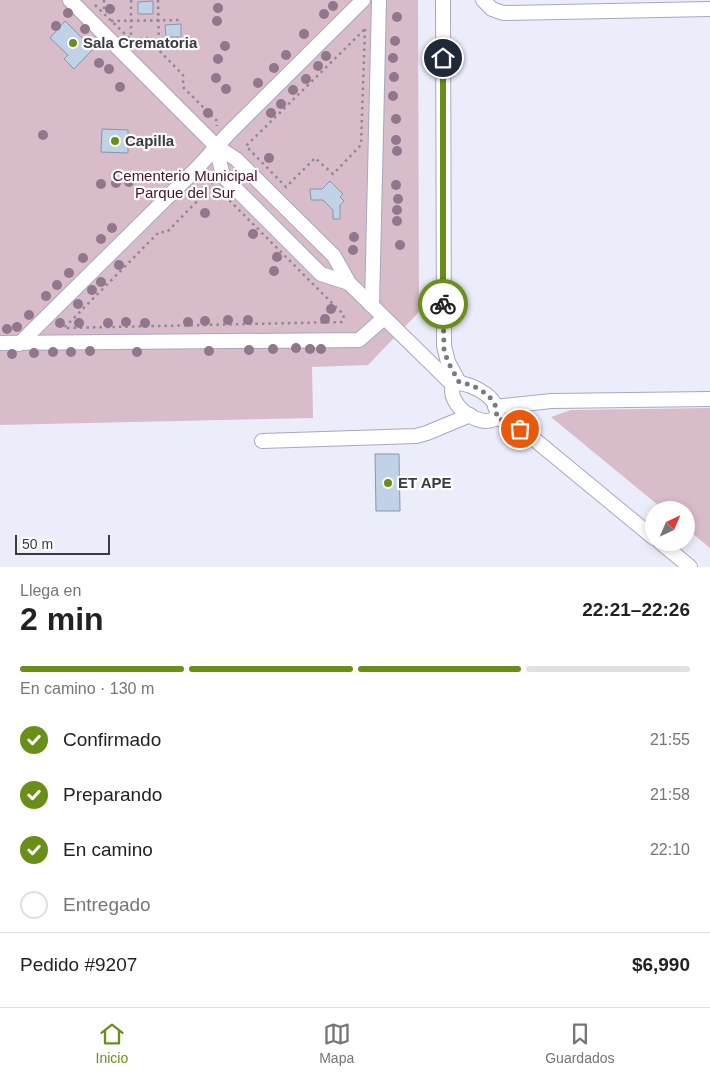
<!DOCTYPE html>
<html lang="es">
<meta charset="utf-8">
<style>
:root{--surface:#fff;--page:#f2f2f2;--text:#222;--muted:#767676;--line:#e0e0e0;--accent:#6a8f19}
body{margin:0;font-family:Arial,sans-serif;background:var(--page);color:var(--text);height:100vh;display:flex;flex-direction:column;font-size:19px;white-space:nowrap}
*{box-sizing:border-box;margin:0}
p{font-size:16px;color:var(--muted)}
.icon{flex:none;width:28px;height:28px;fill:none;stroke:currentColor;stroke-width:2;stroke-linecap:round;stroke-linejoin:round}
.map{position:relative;height:567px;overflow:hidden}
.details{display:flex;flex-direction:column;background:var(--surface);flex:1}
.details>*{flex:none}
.needle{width:32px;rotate:44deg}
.controls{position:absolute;left:645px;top:501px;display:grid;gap:10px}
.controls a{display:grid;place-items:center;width:50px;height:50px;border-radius:50%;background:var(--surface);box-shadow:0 2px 8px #0003;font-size:25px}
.scale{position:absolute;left:15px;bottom:12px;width:95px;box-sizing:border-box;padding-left:5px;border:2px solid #3a3a43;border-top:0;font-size:14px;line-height:18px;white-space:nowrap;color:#3a3a43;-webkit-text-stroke:4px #fcfcfc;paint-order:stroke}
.pin{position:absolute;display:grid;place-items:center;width:42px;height:42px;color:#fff;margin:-21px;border:2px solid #fff;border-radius:50%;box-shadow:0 1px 5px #0007}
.courier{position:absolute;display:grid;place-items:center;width:50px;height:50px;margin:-25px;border:4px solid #6a8f19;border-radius:50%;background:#fff;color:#222;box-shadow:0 1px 6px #0007}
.overview em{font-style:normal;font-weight:700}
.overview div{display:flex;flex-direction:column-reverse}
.overview{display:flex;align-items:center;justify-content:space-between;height:85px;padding:0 20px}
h1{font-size:32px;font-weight:700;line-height:38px}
.bar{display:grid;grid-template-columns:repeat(4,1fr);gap:8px 5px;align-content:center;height:60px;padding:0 20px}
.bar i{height:6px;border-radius:4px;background:var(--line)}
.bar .current{background:var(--accent)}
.bar p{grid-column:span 4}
.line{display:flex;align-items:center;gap:12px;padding:0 20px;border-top:1px solid var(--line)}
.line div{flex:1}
ol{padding:0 20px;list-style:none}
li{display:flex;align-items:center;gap:15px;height:55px}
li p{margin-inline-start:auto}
li .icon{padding:5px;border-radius:50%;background:var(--accent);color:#fff;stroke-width:4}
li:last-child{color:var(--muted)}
li i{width:28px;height:28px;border:2px solid var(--line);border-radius:50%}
.menu{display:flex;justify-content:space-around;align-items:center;height:70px;border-top:1px solid var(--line);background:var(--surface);font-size:14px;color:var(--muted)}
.menu a{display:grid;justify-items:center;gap:2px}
.menu .current{color:var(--accent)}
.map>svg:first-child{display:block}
</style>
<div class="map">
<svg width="710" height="567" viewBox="0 0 710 567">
<rect width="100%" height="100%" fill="#ecedfb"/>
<g fill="#d8bcc9">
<polygon points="0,0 418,0 419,312 368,365 312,367 313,418 0,425"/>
<polygon points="710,408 710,548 686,528 686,510 664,510 551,417 571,410"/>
</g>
<g fill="#c2d2e6" stroke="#8796a8">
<polygon points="153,1 153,14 138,14 138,2"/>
<polygon points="65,21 83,39 85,37 95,47 74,69 64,59 68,55 50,38"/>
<polygon points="181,24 181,37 166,37 165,25"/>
<polygon points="102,129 128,130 128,153 101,152"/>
<polygon points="330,181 343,194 340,197 344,201 340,205 340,219 333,219 333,210 323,200 311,200 310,189 322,189"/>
<polygon points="375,454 399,454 400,511 376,511"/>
</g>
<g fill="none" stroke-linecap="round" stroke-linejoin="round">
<g stroke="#a7a8bf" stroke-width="16">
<g id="minor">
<polyline points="70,0 216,146 236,159 334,256 349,283 453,385"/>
<polyline points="443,0 444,346 448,362 459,382"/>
<polyline points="483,0 492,9 503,13 710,9"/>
<polyline points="216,146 223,176 321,274 349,283"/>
<polyline points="372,306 379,0"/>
<polyline points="0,343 359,340 384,318"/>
<polyline points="19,344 199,166 229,133 363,0"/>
<path d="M 457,383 C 472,383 505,400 495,419 C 478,428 446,404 453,385 Z"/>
<polyline points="495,407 551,401 710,399"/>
<polyline points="496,417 520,429 529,435 654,538"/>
<polyline points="262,441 416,436 427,433 470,415"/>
<polyline points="660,542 690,567"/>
</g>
</g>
<g stroke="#8a8b96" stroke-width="2.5" stroke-dasharray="2.5 4" stroke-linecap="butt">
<polyline points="104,0 104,13"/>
<polyline points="131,0 131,40"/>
<polyline points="158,0 159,50"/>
<polyline points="95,5 131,40 147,38 183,75 183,87 217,121 217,126"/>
<polyline points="111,21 181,20"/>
<polygon points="365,29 361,145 333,174 315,158 286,187 246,146"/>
<polygon points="211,182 344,315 342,322 64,328 159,232 167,232 206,192"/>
</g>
<use href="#minor" stroke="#fff" stroke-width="14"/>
</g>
<g fill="#91768c">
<circle cx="333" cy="6" r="5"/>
<circle cx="218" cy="8" r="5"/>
<circle cx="110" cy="9" r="5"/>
<circle cx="68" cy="13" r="5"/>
<circle cx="324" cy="14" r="5"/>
<circle cx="397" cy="17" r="5"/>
<circle cx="217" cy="21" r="5"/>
<circle cx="56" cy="26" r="5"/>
<circle cx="85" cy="29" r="5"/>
<circle cx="304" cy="34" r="5"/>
<circle cx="395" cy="41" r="5"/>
<circle cx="225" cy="46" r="5"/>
<circle cx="286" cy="55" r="5"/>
<circle cx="326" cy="56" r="5"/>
<circle cx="393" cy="58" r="5"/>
<circle cx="218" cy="59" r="5"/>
<circle cx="99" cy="63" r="5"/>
<circle cx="318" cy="66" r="5"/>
<circle cx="274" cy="68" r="5"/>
<circle cx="109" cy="69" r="5"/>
<circle cx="394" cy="77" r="5"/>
<circle cx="216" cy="78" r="5"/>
<circle cx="306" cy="79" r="5"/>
<circle cx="258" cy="83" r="5"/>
<circle cx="120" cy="87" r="5"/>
<circle cx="226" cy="89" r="5"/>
<circle cx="293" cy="90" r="5"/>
<circle cx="393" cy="96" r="5"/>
<circle cx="281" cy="104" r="5"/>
<circle cx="208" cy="113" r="5"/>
<circle cx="271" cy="113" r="5"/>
<circle cx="396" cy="119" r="5"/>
<circle cx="43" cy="135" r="5"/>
<circle cx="396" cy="140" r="5"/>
<circle cx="397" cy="151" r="5"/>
<circle cx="269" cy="158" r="5"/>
<circle cx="129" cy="182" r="5"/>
<circle cx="116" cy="183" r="5"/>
<circle cx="101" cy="184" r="5"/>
<circle cx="396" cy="185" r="5"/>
<circle cx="398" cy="199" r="5"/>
<circle cx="397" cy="210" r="5"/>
<circle cx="205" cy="213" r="5"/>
<circle cx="397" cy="221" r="5"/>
<circle cx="112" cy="228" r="5"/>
<circle cx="253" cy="234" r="5"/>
<circle cx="354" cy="237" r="5"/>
<circle cx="101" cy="239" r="5"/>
<circle cx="400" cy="245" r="5"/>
<circle cx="353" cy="250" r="5"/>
<circle cx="277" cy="257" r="5"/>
<circle cx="83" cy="258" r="5"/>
<circle cx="119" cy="265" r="5"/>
<circle cx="274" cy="271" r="5"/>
<circle cx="69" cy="273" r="5"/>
<circle cx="101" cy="282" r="5"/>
<circle cx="57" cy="285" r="5"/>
<circle cx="92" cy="290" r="5"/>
<circle cx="46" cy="296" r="5"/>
<circle cx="78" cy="304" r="5"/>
<circle cx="331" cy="309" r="5"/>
<circle cx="29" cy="315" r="5"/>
<circle cx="325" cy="319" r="5"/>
<circle cx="228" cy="320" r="5"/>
<circle cx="248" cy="320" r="5"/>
<circle cx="205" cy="321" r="5"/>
<circle cx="126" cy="322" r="5"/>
<circle cx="188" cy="322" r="5"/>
<circle cx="60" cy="323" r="5"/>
<circle cx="79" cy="323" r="5"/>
<circle cx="108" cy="323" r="5"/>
<circle cx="145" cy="323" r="5"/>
<circle cx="17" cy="327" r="5"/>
<circle cx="7" cy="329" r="5"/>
<circle cx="296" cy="348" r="5"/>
<circle cx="273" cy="349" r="5"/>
<circle cx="310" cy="349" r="5"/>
<circle cx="321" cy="349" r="5"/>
<circle cx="249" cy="350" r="5"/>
<circle cx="90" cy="351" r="5"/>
<circle cx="209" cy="351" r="5"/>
<circle cx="53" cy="352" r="5"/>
<circle cx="71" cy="352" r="5"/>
<circle cx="137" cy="352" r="5"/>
<circle cx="34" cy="353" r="5"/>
<circle cx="12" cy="354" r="5"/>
</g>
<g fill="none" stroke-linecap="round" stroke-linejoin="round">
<path stroke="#787983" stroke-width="5" stroke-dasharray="0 9" d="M 443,304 L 444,350 L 448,362 L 459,382 C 474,384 501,398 496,417 L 520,429"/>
<polyline stroke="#6a8f19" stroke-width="6" points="443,58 443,304"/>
</g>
<g fill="#6a8f19" stroke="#fcfcfc" stroke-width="2">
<circle cx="73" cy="43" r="5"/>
<circle cx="115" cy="141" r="5"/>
<circle cx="388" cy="483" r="5"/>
</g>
<g text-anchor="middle" stroke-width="4.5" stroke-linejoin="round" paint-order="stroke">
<g font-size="15" font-weight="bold" fill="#3a3a43" stroke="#fcfcfc" text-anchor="start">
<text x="83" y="48">Sala Crematoria</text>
<text x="125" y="146">Capilla</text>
<text x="398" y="488">ET APE</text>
</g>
<g font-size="15" fill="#471532" stroke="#fcfcfc">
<text x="185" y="181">Cementerio Municipal<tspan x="185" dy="17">Parque del Sur</tspan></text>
</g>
</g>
</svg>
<div class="controls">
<a><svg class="needle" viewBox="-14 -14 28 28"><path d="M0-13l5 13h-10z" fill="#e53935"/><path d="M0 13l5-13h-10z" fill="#767676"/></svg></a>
</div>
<div class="scale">50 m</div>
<div class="pin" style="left:520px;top:429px;background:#ea580c"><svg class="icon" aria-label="bag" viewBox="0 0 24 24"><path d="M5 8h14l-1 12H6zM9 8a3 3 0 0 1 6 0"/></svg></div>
<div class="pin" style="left:443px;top:58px;background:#1f2937"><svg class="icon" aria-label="home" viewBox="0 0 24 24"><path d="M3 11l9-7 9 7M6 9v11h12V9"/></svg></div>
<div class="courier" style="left:443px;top:304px"><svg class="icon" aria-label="bike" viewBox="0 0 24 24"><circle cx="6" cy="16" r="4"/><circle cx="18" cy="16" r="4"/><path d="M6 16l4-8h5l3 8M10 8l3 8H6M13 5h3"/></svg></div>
</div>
<section class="details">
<div class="overview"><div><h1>2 min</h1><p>Llega en</p></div><em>22:21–22:26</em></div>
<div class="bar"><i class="current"></i><i class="current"></i><i class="current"></i><i></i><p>En camino · 130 m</p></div>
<ol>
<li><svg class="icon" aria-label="check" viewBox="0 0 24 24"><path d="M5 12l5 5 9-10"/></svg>Confirmado<p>21:55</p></li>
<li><svg class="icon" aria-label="check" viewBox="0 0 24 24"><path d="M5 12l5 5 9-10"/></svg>Preparando<p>21:58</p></li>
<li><svg class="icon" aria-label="check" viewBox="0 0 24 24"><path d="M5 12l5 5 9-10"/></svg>En camino<p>22:10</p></li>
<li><i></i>Entregado</li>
</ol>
<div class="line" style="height:65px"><div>Pedido #9207</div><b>$6,990</b></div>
</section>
<nav class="menu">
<a class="current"><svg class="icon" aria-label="home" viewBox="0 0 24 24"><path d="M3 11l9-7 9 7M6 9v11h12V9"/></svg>Inicio</a>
<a><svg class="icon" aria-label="map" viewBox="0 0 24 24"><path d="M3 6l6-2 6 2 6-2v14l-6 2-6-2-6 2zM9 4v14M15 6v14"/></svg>Mapa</a>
<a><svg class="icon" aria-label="saved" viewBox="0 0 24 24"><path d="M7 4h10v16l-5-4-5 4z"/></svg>Guardados</a>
</nav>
